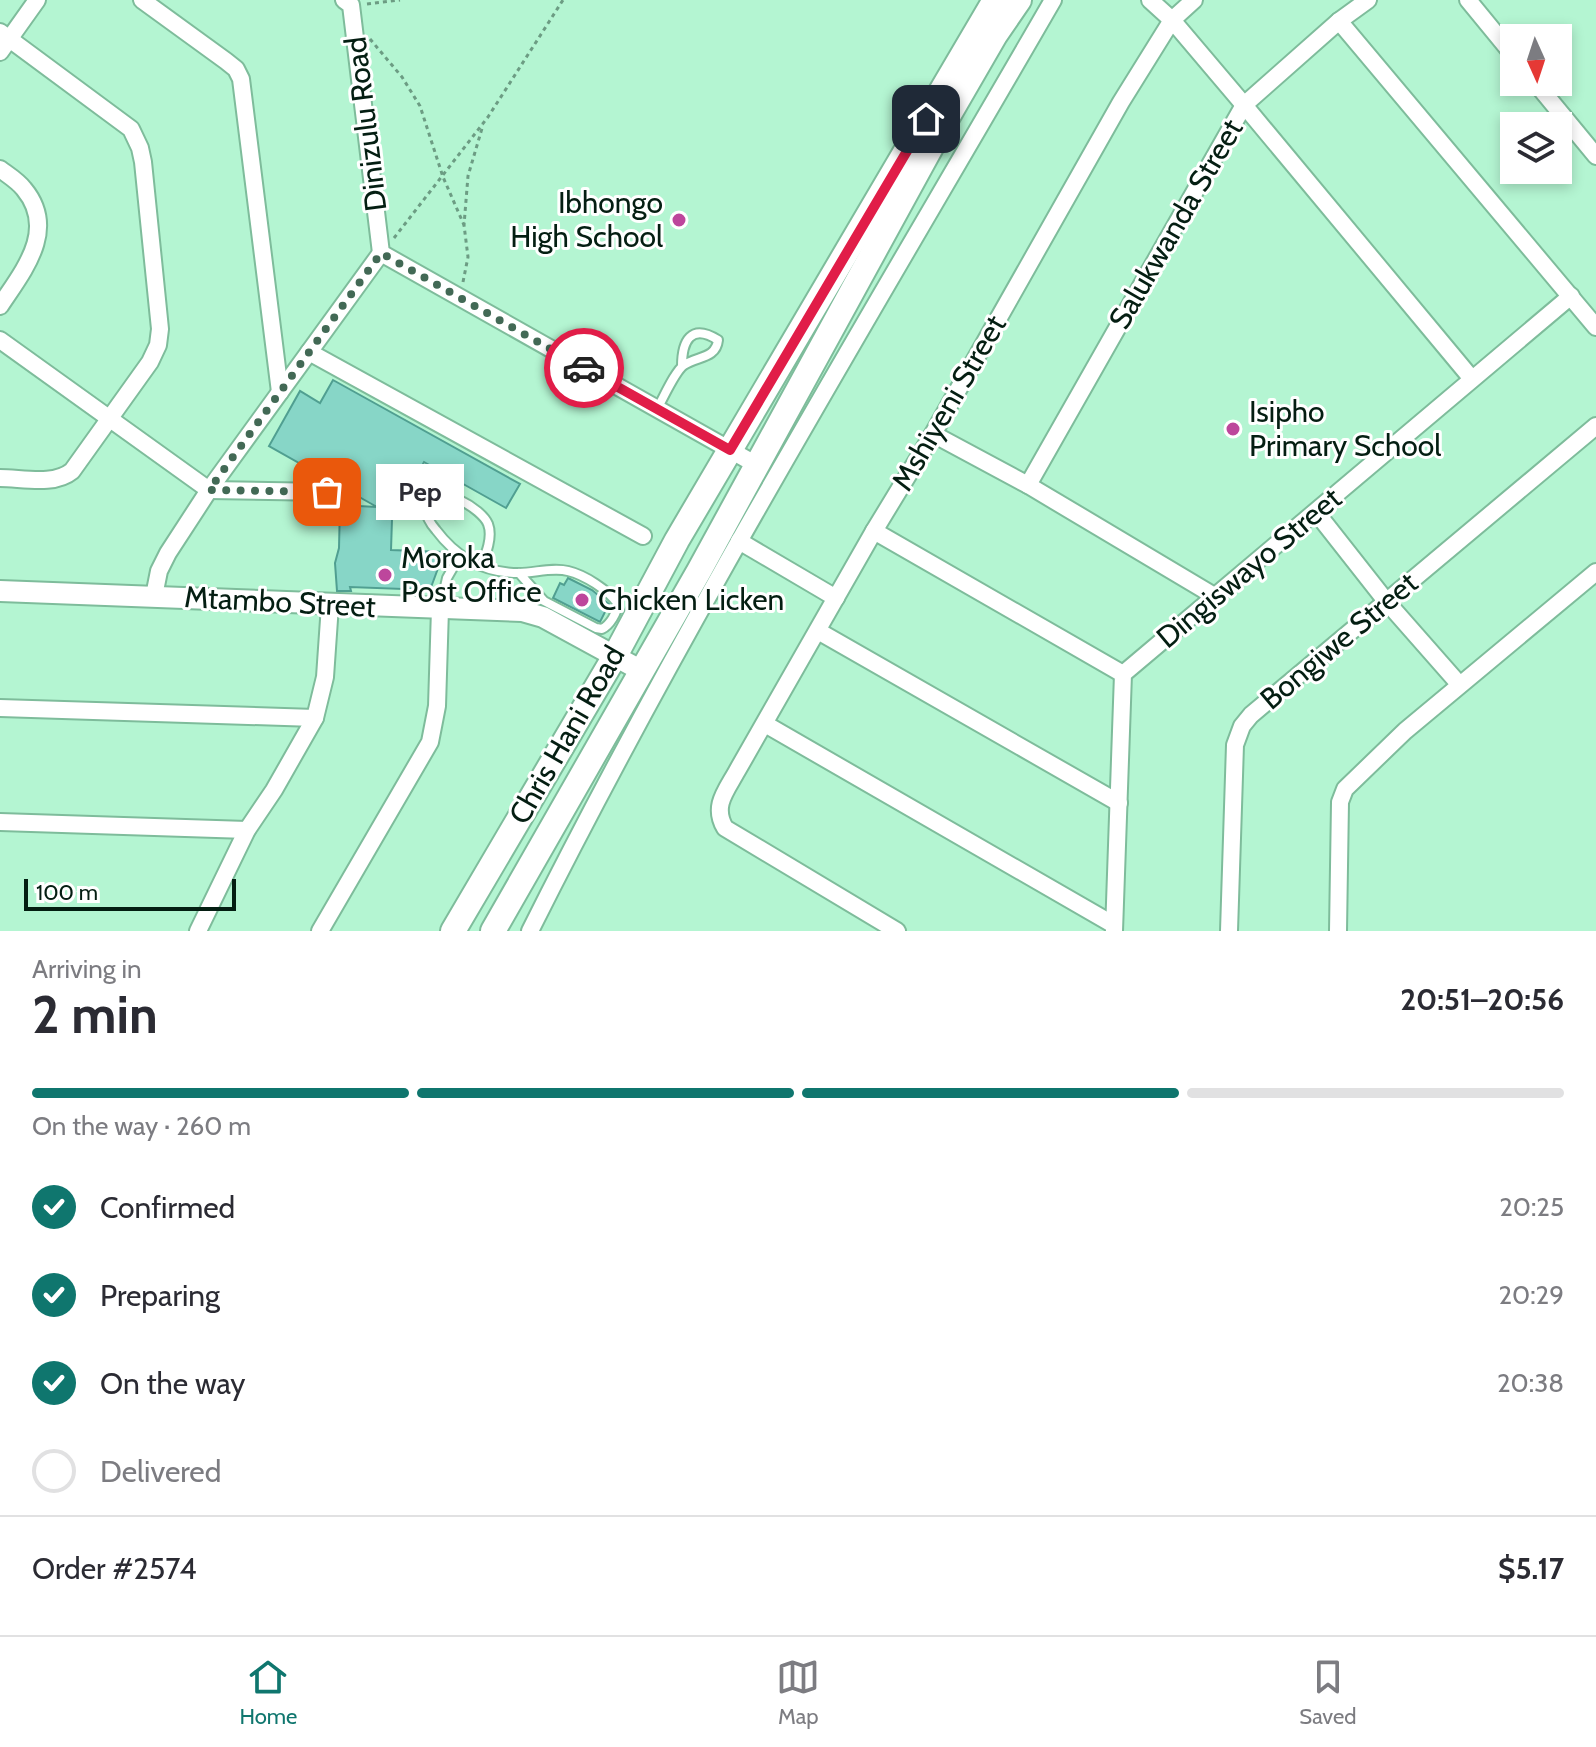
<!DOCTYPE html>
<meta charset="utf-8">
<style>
:root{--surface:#fff;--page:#f2f2f3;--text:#2b2b33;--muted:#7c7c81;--line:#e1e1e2;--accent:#0f766e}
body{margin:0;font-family:Cabin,sans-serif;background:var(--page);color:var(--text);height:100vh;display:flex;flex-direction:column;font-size:30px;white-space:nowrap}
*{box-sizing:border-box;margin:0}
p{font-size:26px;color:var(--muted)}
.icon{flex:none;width:44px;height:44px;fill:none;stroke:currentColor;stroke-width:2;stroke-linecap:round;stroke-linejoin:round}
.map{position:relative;height:931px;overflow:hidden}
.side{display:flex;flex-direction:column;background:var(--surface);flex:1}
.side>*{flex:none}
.needle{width:52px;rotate:177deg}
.fabs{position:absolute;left:1500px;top:24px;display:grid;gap:16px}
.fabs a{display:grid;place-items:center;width:72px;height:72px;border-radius:0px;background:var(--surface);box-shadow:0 4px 12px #0003;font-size:40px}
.scale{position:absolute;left:24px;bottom:20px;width:212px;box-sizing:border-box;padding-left:8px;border:4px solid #041e12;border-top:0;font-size:22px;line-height:28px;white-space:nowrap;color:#041e12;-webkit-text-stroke:6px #fff;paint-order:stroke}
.pin{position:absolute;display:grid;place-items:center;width:68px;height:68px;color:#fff;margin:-34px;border-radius:16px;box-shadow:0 4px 12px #0006}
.courier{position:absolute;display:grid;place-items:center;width:80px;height:80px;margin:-40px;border:6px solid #e11d48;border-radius:50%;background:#fff;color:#222;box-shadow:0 2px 10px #0007}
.bubble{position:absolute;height:56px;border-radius:0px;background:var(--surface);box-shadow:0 4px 12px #0003;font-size:26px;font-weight:700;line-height:56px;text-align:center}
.overview em{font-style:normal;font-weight:700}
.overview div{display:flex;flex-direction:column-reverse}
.overview{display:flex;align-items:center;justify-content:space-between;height:136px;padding:0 32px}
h1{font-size:52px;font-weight:700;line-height:60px}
.bar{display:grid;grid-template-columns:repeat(4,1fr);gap:12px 8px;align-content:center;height:96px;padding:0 32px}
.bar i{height:10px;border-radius:6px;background:var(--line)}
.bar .selected{background:var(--accent)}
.bar p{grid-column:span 4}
.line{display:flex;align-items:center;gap:20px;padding:0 32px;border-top:2px solid var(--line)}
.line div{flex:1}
ol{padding:0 32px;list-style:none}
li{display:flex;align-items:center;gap:24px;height:88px}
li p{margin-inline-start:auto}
li .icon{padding:8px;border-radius:50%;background:var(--accent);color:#fff;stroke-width:4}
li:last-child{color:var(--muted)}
li i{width:44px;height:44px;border:4px solid var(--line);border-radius:50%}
.tab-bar{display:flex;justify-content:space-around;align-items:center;height:112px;border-top:2px solid var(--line);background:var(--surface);font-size:22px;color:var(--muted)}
.tab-bar a{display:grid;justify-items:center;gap:4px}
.tab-bar .selected{color:var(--accent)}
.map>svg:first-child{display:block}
</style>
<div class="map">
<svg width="1596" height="931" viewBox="0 0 1596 931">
<rect width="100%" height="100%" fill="#b4f5d2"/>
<g fill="#87d6c7" stroke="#509f91" stroke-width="2">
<polygon points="333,380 520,484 506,508 424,462 392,519 391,550 444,552 430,590 350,587 351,591 337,591 335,563 339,548 340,505 377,507 269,446 300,391 320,403"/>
<polygon points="568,578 592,590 609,604 600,622 553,598 560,583 564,585"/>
</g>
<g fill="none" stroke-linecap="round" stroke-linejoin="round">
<g stroke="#7ebc9b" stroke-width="12">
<g id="service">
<path d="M 657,409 C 663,399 675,371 684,365 C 697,356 716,359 718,340 C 691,323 682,341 682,366"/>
<path d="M 481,566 C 486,554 493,537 488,524 C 482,509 440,483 428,503 C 423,512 430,523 436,530 C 457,558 484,573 519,573 C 535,573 552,567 568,571 C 585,575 608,590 618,604 C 617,613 610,625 602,629 L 596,628 L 544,601 L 519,573"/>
<polyline points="440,609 447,578 459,557"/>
</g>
</g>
<g stroke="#7ebc9b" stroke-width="20">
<g id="minor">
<polyline points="142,0 226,61 236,69 241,79 280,392"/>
<polyline points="344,0 351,5 381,253 755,464"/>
<polyline points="1150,0 1172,20 1244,105 1472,379"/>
<polyline points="1468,0 1514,56"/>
<polyline points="1339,21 1596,327"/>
<path d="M 0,32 L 131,129 L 140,148 L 143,162 L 160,329 L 158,345 L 150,362 L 72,471 C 54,486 22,478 0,478"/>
<polyline points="0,52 37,0"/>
<polyline points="1535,82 1596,156"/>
<path d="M 0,169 C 8,175 18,181 24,189 C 58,230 23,271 0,306"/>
<polyline points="0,340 209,490 327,492"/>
<polyline points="309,352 643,536"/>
<polyline points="933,434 1028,485 1216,597"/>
<polyline points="1028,485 1244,105 1339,21 1368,0"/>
<polyline points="1316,512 1386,601 1459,684"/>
<polyline points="874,531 1123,674"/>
<polyline points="739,541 836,598"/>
<polyline points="154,596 159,571 168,553 209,490 381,253"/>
<polyline points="818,631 1119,803"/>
<polyline points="0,708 315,718"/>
<polyline points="765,724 1114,925"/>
<polyline points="0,822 247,830"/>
<polyline points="198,931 247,830 274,790 315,718 325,677 330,605"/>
<polyline points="320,931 430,742 437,706 440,609"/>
<path d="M 530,931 C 689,613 875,308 1053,0"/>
<path d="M 897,931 L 725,828 C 712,806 726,791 737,771 L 874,531 L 933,434 L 1121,102 L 1172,20 L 1194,0"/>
<polyline points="1114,931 1123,674 1571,296"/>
<polyline points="1229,931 1235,745 1242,726 1251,715 1596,426"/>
<polyline points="1338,931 1340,802 1345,789 1405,731 1596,572"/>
</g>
</g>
<g stroke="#7ebc9b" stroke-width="24">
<polyline id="tertiary" points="0,591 522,611 543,617 642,671"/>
</g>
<g stroke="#7ebc9b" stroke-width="28">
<g id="secondary">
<polyline points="453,931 615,656 677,540 995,0"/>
<polyline points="493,931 699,571 947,118 995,35 1019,0"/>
</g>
</g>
<g stroke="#6c9c83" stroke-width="3" stroke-dasharray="4 4" stroke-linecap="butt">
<polyline points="367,4 400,0"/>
<polyline points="370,39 402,77 420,106 443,177 464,225"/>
<polyline points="394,238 488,117 563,0"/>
<polyline points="463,282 468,257 464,225 468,176 483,125"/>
</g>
<use href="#service" stroke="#fff" stroke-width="8"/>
<use href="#minor" stroke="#fff" stroke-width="16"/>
<use href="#tertiary" stroke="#fff" stroke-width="20"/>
<use href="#secondary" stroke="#fff" stroke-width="24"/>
</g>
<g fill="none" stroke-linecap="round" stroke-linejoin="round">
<polyline stroke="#426955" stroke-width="8" stroke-dasharray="0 14.4" points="327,492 209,490 381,253 584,368"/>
<polyline stroke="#e11d48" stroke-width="10" points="584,368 730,450 926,119"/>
</g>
<g fill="#bd469c" stroke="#fff" stroke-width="3">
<circle cx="679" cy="220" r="8"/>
<circle cx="1233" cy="429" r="8"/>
<circle cx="385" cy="575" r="8"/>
<circle cx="582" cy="600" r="8"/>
</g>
<g text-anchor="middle" stroke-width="6" stroke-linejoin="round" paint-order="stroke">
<g font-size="30" fill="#041e12" stroke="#fff">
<text transform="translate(366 124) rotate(-97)" y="10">Dinizulu Road</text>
<text transform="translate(1176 224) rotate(-60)" y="10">Salukwanda Street</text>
<text transform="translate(949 403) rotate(-60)" y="10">Mshiyeni Street</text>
<text transform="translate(1249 568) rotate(-40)" y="10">Dingiswayo Street</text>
<text transform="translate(280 602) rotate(3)" y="10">Mtambo Street</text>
<text transform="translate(1339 641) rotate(-40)" y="10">Bongiwe Street</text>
<text transform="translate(567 735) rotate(-60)" y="10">Chris Hani Road</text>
</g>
<g font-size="30" fill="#041e12" stroke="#fff" text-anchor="start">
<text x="663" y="213" text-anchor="end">Ibhongo<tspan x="663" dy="34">High School</tspan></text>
<text x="1249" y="422">Isipho<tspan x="1249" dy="34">Primary School</tspan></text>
<text x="401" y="568">Moroka<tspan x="401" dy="34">Post Office</tspan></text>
<text x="598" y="610">Chicken Licken</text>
</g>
</g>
</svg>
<div class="fabs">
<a><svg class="needle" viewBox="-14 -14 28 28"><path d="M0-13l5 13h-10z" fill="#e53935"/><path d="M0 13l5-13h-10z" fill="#7c7c81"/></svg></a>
<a><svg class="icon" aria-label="layers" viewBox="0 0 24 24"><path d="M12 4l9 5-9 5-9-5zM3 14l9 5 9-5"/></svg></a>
</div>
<div class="scale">100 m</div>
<div class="pin" style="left:327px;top:492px;background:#ea580c"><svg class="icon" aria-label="bag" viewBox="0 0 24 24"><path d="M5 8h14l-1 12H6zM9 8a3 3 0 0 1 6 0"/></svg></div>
<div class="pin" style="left:926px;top:119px;background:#1f2937"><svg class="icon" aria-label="home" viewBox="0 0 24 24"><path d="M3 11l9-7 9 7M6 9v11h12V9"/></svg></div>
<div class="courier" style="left:584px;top:368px"><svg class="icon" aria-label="car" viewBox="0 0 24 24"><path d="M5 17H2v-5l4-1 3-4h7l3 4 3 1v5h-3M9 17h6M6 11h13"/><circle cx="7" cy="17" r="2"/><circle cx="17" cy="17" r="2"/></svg></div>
<div class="bubble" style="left:376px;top:464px;width:88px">Pep</div>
</div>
<section class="side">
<div class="overview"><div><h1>2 min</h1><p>Arriving in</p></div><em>20:51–20:56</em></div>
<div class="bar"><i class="selected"></i><i class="selected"></i><i class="selected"></i><i></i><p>On the way · 260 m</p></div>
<ol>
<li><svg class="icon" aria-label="check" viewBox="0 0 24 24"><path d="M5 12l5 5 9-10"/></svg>Confirmed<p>20:25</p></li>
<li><svg class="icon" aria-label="check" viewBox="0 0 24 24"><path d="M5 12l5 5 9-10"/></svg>Preparing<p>20:29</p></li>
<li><svg class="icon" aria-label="check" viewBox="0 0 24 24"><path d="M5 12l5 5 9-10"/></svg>On the way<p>20:38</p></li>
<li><i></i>Delivered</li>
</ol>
<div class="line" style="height:104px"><div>Order #2574</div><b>$5.17</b></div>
</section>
<nav class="tab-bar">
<a class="selected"><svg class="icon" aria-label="home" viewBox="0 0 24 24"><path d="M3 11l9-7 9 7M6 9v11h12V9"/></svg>Home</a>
<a><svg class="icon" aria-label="map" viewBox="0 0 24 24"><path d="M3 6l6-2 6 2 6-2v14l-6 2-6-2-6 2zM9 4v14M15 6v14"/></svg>Map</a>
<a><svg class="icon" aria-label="saved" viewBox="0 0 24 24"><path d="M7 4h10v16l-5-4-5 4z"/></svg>Saved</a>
</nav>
